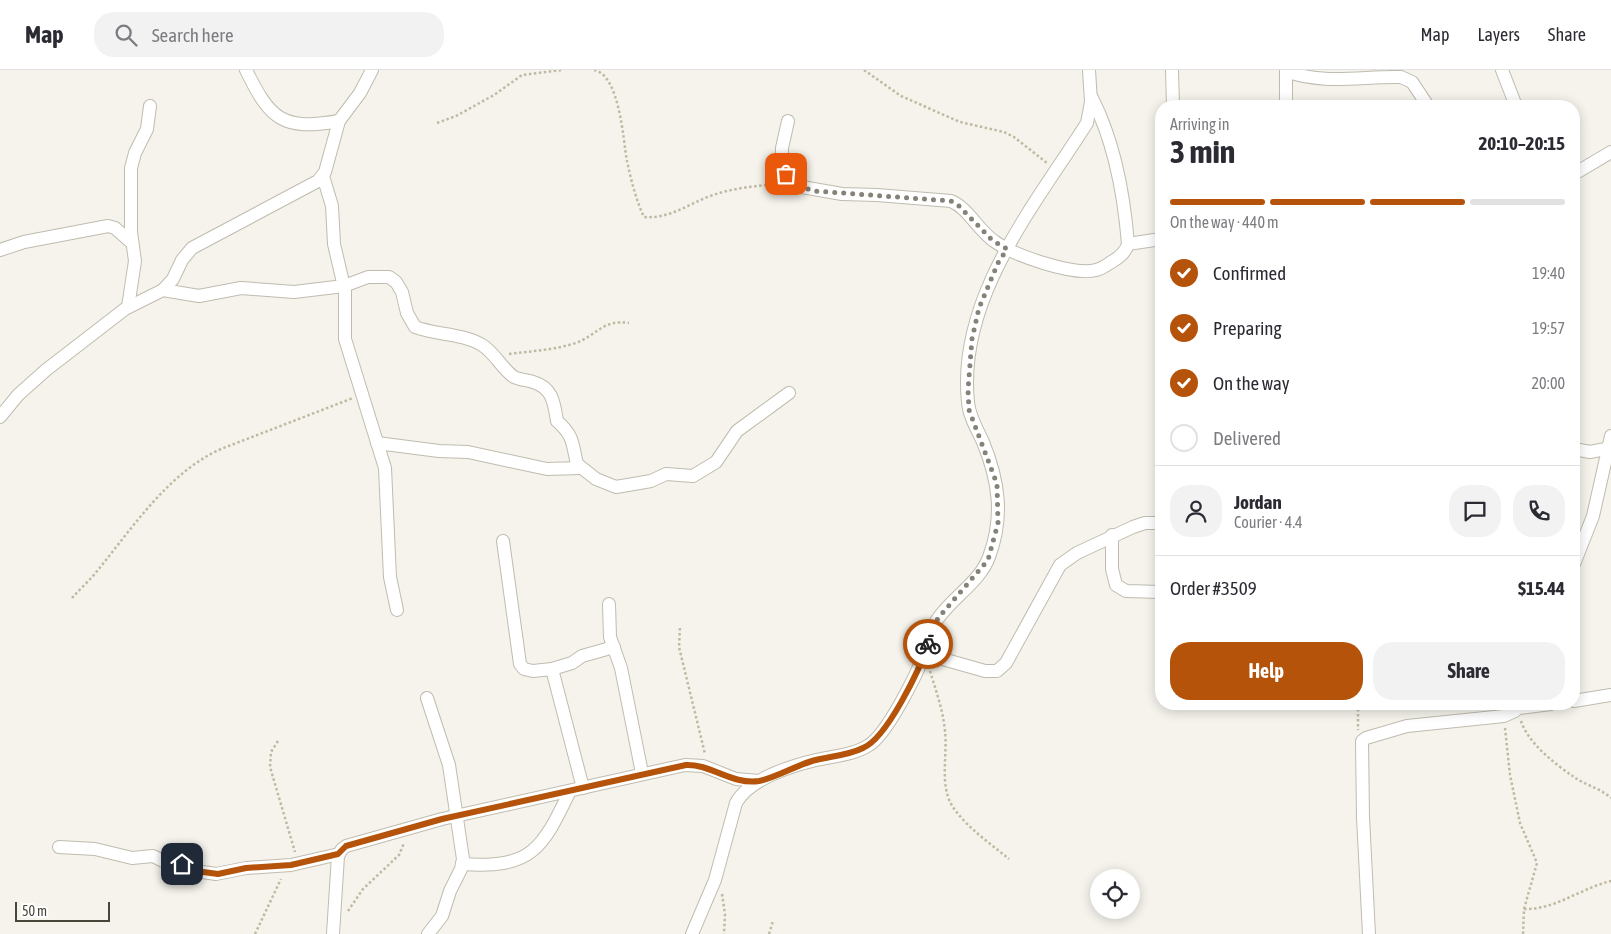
<!DOCTYPE html>
<meta charset="utf-8">
<style>
:root{--surface:#fff;--page:#f2f2f3;--text:#2b2b33;--muted:#7c7c81;--line:#e1e1e2;--accent:#b45309}
body{margin:0;font-family:"Asap Condensed",sans-serif;background:var(--page);color:var(--text);height:100vh;display:flex;flex-direction:column;font-size:19px;white-space:nowrap}
*{box-sizing:border-box;margin:0}
p{font-size:16px;color:var(--muted)}
.icon{flex:none;width:28px;height:28px;fill:none;stroke:currentColor;stroke-width:2;stroke-linecap:round;stroke-linejoin:round}
.map{position:relative;flex:1;overflow:hidden}
.drawer{position:absolute;left:1155px;top:30px;width:425px;height:610px;display:flex;flex-direction:column;background:var(--surface);border-radius:20px;box-shadow:0 2px 12px #0003}
.drawer>*{flex:none}
.buttons{position:absolute;left:1090px;top:799px;display:grid;gap:10px}
.buttons a{display:grid;place-items:center;width:50px;height:50px;border-radius:50%;background:var(--surface);box-shadow:0 2px 12px #0003;font-size:25px}
.scale{position:absolute;left:15px;bottom:12px;width:95px;box-sizing:border-box;padding-left:5px;border:2px solid #48453a;border-top:0;font-size:14px;line-height:18px;white-space:nowrap;color:#48453a;-webkit-text-stroke:4px #fff;paint-order:stroke}
.pin{position:absolute;display:grid;place-items:center;width:42px;height:42px;color:#fff;margin:-21px;border-radius:10px;box-shadow:0 2px 8px #0006}
.courier{position:absolute;display:grid;place-items:center;width:50px;height:50px;margin:-25px;border:4px solid #b45309;border-radius:50%;background:#fff;color:#222;box-shadow:0 1px 6px #0007}
.headline em{font-style:normal;font-weight:700}
.headline div{display:flex;flex-direction:column-reverse}
.headline{display:flex;align-items:center;justify-content:space-between;height:85px;padding:0 15px}
h1{font-size:32px;font-weight:700;line-height:38px}
.bar{display:grid;grid-template-columns:repeat(4,1fr);gap:8px 5px;align-content:center;height:60px;padding:0 15px}
.bar i{height:6px;border-radius:4px;background:var(--line)}
.bar .on{background:var(--accent)}
.bar p{grid-column:span 4}
.line{display:flex;align-items:center;gap:12px;padding:0 15px;border-top:1px solid var(--line)}
.line div{flex:1}
.round{display:grid;place-items:center;flex:none;width:52px;height:52px;border-radius:20px;background:var(--page)}
ol{padding:0 15px;list-style:none}
li{display:flex;align-items:center;gap:15px;height:55px}
li p{margin-inline-start:auto}
li .icon{padding:5px;border-radius:50%;background:var(--accent);color:#fff;stroke-width:4}
li:last-child{color:var(--muted)}
li i{width:28px;height:28px;border:2px solid var(--line);border-radius:50%}
.action{display:flex;gap:10px;margin-top:auto;padding:10px 15px}
.action a{flex:1;height:58px;border-radius:20px;background:var(--accent);color:#fff;font-size:20px;font-weight:700;line-height:58px;text-align:center}
.action a+a{background:var(--page);color:var(--text)}
header{display:flex;align-items:center;gap:30px;box-sizing:border-box;height:70px;padding:0 25px;background:var(--surface);border-bottom:1px solid var(--line)}
header strong{font-size:24px}
nav{display:flex;gap:28px;margin-inline-start:auto;font-size:18px}
.search{width:350px;height:45px;background:var(--page);display:flex;align-items:center;gap:12px;box-sizing:border-box;padding:0 18px;border-radius:20px;color:var(--muted);font-size:19px}
.map>svg:first-child{display:block}
</style>
<header>
<strong>Map</strong>
<div class="search"><svg class="icon" aria-label="search" viewBox="0 0 24 24"><circle cx="10" cy="10" r="6"/><path d="M15 15l6 6"/></svg>Search here</div>
<nav><a>Map</a><a>Layers</a><a>Share</a></nav>
</header>
<div class="map">
<svg width="1611" height="864" viewBox="0 0 1611 864">
<rect width="100%" height="100%" fill="#f5f3ec"/>
<g fill="none" stroke-linecap="round" stroke-linejoin="round">
<g stroke="#bfbcaf" stroke-width="14">
<g id="minor">
<path d="M 246,0 C 270,49 282,61 339,51"/>
<polyline points="1172,0 1173,36"/>
<polyline points="1502,0 1516,36"/>
<path d="M 1286,1 C 1322,15 1363,6 1401,7 L 1412,12 L 1428,36"/>
<polyline points="1286,36 1286,0"/>
<path d="M 788,51 L 782,78 L 782,94 L 788,107 L 802,117 L 842,124 L 877,125 L 951,131 C 968,138 978,160 994,171 C 1013,185 1073,206 1096,200 C 1102,199 1108,194 1113,191 C 1120,187 1126,181 1128,174 C 1124,124 1115,73 1092,28"/>
<polyline points="1574,104 1611,82"/>
<polyline points="323,106 332,136 334,174 345,221 345,269 385,398 390,507 397,540"/>
<polyline points="1128,174 1161,169"/>
<polyline points="0,180 24,172 108,156 115,158 132,173"/>
<path d="M 163,220 L 199,226 L 241,218 L 294,222 L 344,216 L 368,207 L 389,207 L 396,212 L 402,222 L 407,243 L 415,257 C 436,265 462,263 482,275 C 495,283 502,299 514,307 C 520,310 527,310 533,312 C 553,318 554,333 557,351 C 574,366 572,373 577,394 L 596,409 L 616,417 L 651,411 L 666,404 L 693,406 L 716,392 L 737,361 L 789,323"/>
<polyline points="128,237 135,191 131,162 131,98 135,83 147,59 150,36"/>
<polyline points="0,347 18,325 46,300 125,239 163,220 173,209 182,190 192,178 318,111 325,102 339,51 360,23 372,0"/>
<polyline points="377,373 439,381 468,382 547,399 580,398"/>
<polyline points="1574,379 1590,382 1611,378"/>
<polyline points="1112,465 1112,499 1116,515 1126,521 1161,522"/>
<polyline points="503,471 520,594 524,599 533,601 552,599 572,593 582,586 614,577"/>
<polyline points="1574,494 1593,446 1611,366"/>
<polyline points="609,534 610,567 621,598 642,703"/>
<polyline points="925,584 985,601 997,601 1006,593 1060,495 1077,483 1133,457 1145,453 1161,453"/>
<polyline points="552,599 583,718"/>
<polyline points="427,628 449,695 463,789 461,799 450,821 442,846 428,864"/>
<polyline points="1574,631 1611,625"/>
<polyline points="1519,638 1551,634"/>
<polyline points="59,777 95,779 132,788 153,786 163,791 180,792 196,801 216,804 246,798 291,795 339,784"/>
<path d="M 462,794 C 532,799 542,779 570,721"/>
<polyline points="333,864 338,786 342,779 346,776 442,749 685,695 703,696 736,709 759,711"/>
<path d="M 692,864 L 715,810 L 736,733 C 749,709 791,696 816,690 C 834,686 854,685 869,675 C 887,664 916,606 924,585 C 928,575 929,562 935,553 C 949,529 979,514 989,487 C 1004,447 999,411 983,372 C 977,359 969,346 968,332 C 957,228 1035,135 1087,53 L 1091,32 L 1089,0"/>
<polyline points="1369,864 1363,747 1362,671 1366,668 1407,656 1504,646 1515,641 1520,634"/>
</g>
</g>
<g stroke="#c0b9a2" stroke-width="2.5" stroke-dasharray="2.5 2.5" stroke-linecap="butt">
<path d="M 594,0 C 620,5 623,70 627,91 C 631,110 636,130 644,147 C 671,149 689,133 713,125 C 733,118 756,116 778,114"/>
<polyline points="864,0 901,26 960,52 1004,62 1014,67 1047,93"/>
<polyline points="437,53 456,46 494,25 522,5 562,0"/>
<path d="M 509,284 C 532,281 554,280 576,273 C 597,265 603,249 629,253"/>
<path d="M 72,528 C 80,519 90,510 98,500 C 133,457 169,402 221,379 L 353,328"/>
<polyline points="680,558 679,577 705,684"/>
<path d="M 930,601 C 936,621 943,640 945,661 C 948,686 938,718 955,740 C 969,759 991,774 1009,789"/>
<polyline points="1358,634 1358,660"/>
<path d="M 1521,651 C 1528,673 1555,694 1574,707 C 1585,715 1600,718 1611,728"/>
<polyline points="1505,658 1510,705 1520,753 1537,793 1524,839 1523,864"/>
<polyline points="278,671 271,682 270,697 295,782"/>
<polyline points="722,824 725,844 724,864"/>
<path d="M 1524,839 C 1555,840 1581,818 1611,811"/>
<polyline points="348,841 363,819 399,785 404,773"/>
<polyline points="255,864 281,809"/>
<polyline points="769,864 773,851"/>
</g>
<use href="#minor" stroke="#fff" stroke-width="12"/>
</g>
<g fill="none" stroke-linecap="round" stroke-linejoin="round">
<polyline stroke="#858278" stroke-width="5" stroke-dasharray="0 9" points="786,104 802,117 815,121 951,131 959,136 992,170 1007,179 998,193 979,238 972,269 968,320 969,340 997,414 998,453 988,490 939,547 932,558 928,574"/>
<path stroke="#b45309" stroke-width="6" d="M 182,794 L 196,801 L 218,804 L 246,798 L 291,795 L 338,784 L 346,776 L 442,749 L 686,695 C 711,694 732,715 759,711 C 775,708 795,696 812,691 C 829,686 847,686 863,678 C 887,668 920,599 928,574"/>
</g>
</svg>
<div class="buttons">
<a><svg class="icon" aria-label="locate" viewBox="0 0 24 24"><circle cx="12" cy="12" r="6"/><path d="M12 2v4M12 18v4M2 12h4M18 12h4"/></svg></a>
</div>
<div class="scale">50 m</div>
<div class="pin" style="left:786px;top:104px;background:#ea580c"><svg class="icon" aria-label="bag" viewBox="0 0 24 24"><path d="M5 8h14l-1 12H6zM9 8a3 3 0 0 1 6 0"/></svg></div>
<div class="pin" style="left:182px;top:794px;background:#1f2937"><svg class="icon" aria-label="home" viewBox="0 0 24 24"><path d="M3 11l9-7 9 7M6 9v11h12V9"/></svg></div>
<div class="courier" style="left:928px;top:574px"><svg class="icon" aria-label="bike" viewBox="0 0 24 24"><circle cx="6" cy="16" r="4"/><circle cx="18" cy="16" r="4"/><path d="M6 16l4-8h5l3 8M10 8l3 8H6M13 5h3"/></svg></div>
<section class="drawer">
<div class="headline"><div><h1>3 min</h1><p>Arriving in</p></div><em>20:10–20:15</em></div>
<div class="bar"><i class="on"></i><i class="on"></i><i class="on"></i><i></i><p>On the way · 440 m</p></div>
<ol>
<li><svg class="icon" aria-label="check" viewBox="0 0 24 24"><path d="M5 12l5 5 9-10"/></svg>Confirmed<p>19:40</p></li>
<li><svg class="icon" aria-label="check" viewBox="0 0 24 24"><path d="M5 12l5 5 9-10"/></svg>Preparing<p>19:57</p></li>
<li><svg class="icon" aria-label="check" viewBox="0 0 24 24"><path d="M5 12l5 5 9-10"/></svg>On the way<p>20:00</p></li>
<li><i></i>Delivered</li>
</ol>
<div class="line" style="height:90px"><a class="round"><svg class="icon" aria-label="person" viewBox="0 0 24 24"><circle cx="12" cy="8" r="4"/><path d="M4 21q1-7 8-7t8 7"/></svg></a><div><b>Jordan</b><p>Courier · 4.4</p></div><a class="round"><svg class="icon" aria-label="chat" viewBox="0 0 24 24"><path d="M4 5h16v11H9l-5 4z"/></svg></a><a class="round"><svg class="icon" aria-label="phone" viewBox="0 0 24 24"><path d="M5 4h4l2 5-3 2q2 4 5 5l2-3 5 2v4C11 20 4 13 5 4z"/></svg></a></div>
<div class="line" style="height:65px"><div>Order #3509</div><b>$15.44</b></div>
<div class="action"><a>Help</a><a>Share</a></div>
</section>
</div>
